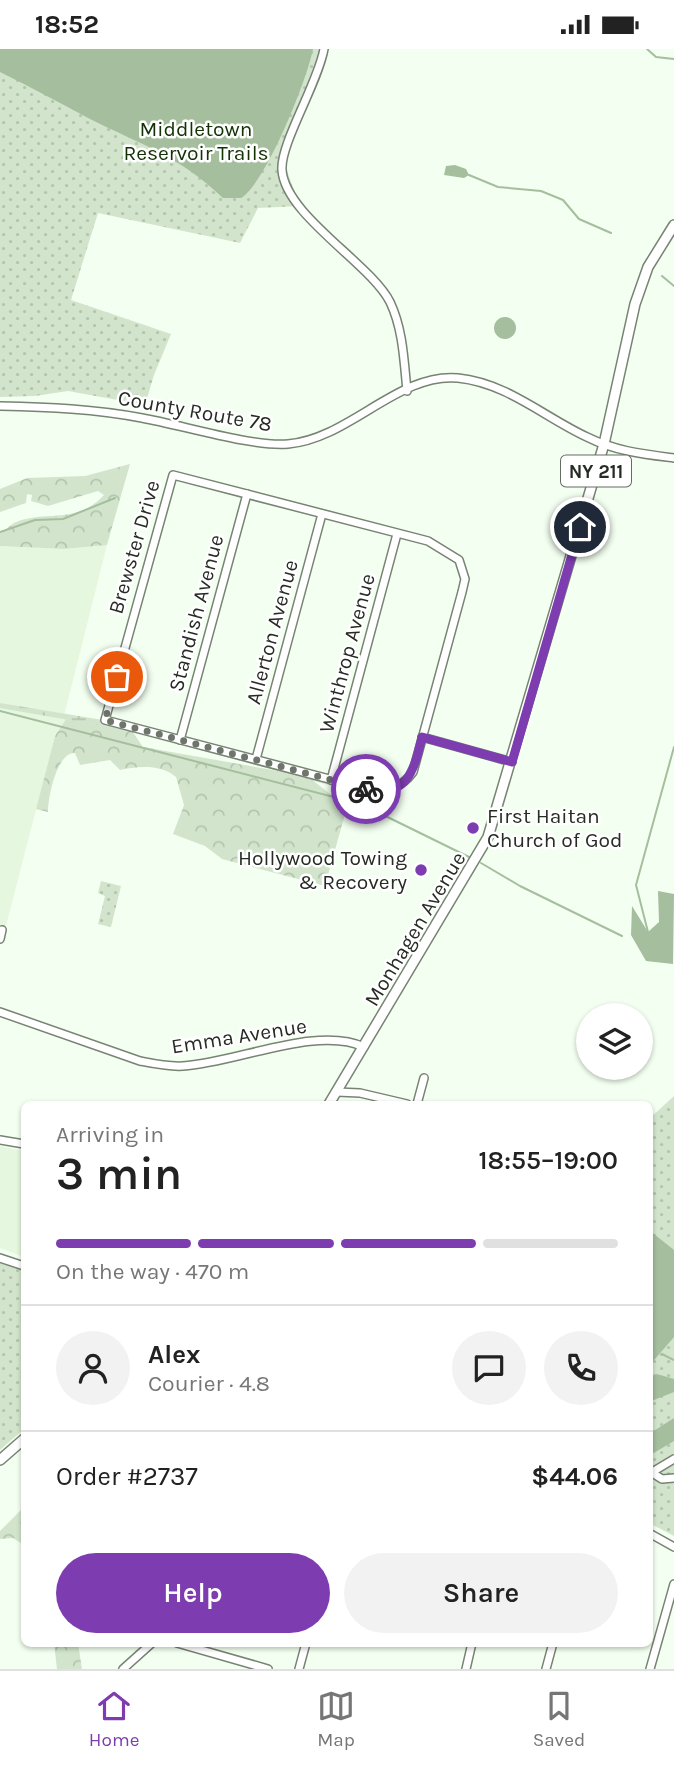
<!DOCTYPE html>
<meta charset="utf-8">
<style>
:root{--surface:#fff;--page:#f2f2f2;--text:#222;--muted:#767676;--line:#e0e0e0;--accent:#7d3cb0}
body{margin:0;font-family:Karla,sans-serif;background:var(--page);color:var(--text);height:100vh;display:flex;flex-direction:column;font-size:26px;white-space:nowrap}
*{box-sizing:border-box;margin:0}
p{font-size:23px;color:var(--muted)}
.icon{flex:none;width:38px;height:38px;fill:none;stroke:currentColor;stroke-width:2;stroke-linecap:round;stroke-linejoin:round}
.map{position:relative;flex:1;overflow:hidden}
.drawer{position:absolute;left:21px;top:1052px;width:632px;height:546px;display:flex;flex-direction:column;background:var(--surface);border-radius:10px;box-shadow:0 2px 5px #0004}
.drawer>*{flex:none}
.tools{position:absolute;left:576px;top:954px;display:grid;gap:14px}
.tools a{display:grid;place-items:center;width:77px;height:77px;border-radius:50%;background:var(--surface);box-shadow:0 2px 5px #0004;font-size:35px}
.pin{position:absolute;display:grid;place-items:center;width:60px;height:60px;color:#fff;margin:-30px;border:4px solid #fff;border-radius:50%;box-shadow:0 2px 7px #0007}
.courier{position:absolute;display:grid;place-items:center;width:70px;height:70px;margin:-35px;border:5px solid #7d3cb0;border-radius:50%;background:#fff;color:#222;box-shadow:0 2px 9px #0007}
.overview em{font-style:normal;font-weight:600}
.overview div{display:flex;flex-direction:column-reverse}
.overview{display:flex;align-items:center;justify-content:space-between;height:119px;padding:0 35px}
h1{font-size:46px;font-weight:600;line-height:52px}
.bar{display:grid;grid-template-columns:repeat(4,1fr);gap:10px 7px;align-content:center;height:84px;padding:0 35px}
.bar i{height:9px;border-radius:5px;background:var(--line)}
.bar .current{background:var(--accent)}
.bar p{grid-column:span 4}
.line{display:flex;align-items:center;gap:18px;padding:0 35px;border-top:2px solid var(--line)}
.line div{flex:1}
.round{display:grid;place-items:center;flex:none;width:74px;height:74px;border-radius:37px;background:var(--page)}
.button{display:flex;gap:14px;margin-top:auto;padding:14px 35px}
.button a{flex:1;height:80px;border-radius:42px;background:var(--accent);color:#fff;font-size:28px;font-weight:600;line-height:80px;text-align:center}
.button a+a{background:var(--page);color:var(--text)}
.status{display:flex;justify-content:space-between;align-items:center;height:49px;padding:0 35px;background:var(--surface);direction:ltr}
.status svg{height:19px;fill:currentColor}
.dock{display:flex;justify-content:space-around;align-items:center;height:98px;border-top:2px solid var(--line);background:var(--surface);font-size:19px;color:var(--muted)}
.dock a{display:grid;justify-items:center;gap:4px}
.dock .current{color:var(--accent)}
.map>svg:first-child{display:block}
</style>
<div class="status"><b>18:52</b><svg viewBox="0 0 49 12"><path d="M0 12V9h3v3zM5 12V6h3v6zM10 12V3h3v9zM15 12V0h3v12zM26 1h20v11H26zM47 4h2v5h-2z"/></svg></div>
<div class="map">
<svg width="674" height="1620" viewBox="0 0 674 1620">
<defs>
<pattern id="forest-crowns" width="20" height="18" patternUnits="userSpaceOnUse" patternTransform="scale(1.75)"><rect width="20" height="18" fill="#d2e5cc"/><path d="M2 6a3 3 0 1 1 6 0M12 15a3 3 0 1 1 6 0" fill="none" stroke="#b4c5af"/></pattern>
<pattern id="wetland-marsh" width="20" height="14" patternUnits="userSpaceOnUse" patternTransform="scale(1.75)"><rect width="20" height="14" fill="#d2e5cc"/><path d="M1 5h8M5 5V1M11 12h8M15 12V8" fill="none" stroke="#b4c5af"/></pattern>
<pattern id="park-dots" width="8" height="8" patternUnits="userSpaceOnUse" patternTransform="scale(1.75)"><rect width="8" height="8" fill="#d2e5cc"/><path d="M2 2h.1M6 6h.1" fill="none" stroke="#b4c5af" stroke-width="1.8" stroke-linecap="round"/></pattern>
</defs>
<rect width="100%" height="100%" fill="#f3fff0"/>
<g fill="#e5f8df">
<polygon points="107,496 64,667 66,670 55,687 5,881 0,881 0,497 64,500"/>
<polygon points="0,1097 24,1102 24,1208 0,1199"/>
</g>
<g fill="url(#forest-crowns)">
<path d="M 130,415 L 107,496 L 64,500 L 0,497 L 0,484 C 5,482 9,477 14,474 C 45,460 76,477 104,446 L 98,442 L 48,457 L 31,452 L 32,446 L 27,445 L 26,454 L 0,463 L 0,440 L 27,429 L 85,427 Z"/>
<path d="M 66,670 L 132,682 L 143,698 L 307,727 L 347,758 L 325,837 L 222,810 L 205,797 L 173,785 L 184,756 L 176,728 C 161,715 138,717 120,721 L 110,711 L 80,716 L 75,704 C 57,703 48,748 48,763 L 36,760 L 55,687 Z"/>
<polygon points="24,1458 24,1496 13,1489 0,1490 0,1482"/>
<polygon points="54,1594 78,1594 82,1620 57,1620"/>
</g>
<polygon fill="url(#wetland-marsh)" points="0,654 133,676 368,744 365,746 132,682 0,659"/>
<g fill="url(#park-dots)">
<polygon points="0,0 321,0 308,54 287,105 287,122 300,157 258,159 240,194 98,164 71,251 171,285 154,326 145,356 68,342 35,347 0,348"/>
<polygon points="101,832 121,837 111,878 98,875 105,847 98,844"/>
<polygon points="674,1047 674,1487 649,1474 649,1070"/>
<polygon points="0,1214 24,1222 24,1380 0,1401"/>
</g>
<g fill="#a5be9e">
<path d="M 0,0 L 313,0 C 307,31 266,134 241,149 L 223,149 C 179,107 142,96 90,70 C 60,54 31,38 0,23 Z"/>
<polygon points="455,116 466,120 469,126 464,129 444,126 446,117"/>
<circle cx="505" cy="279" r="11"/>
<polygon points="658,842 674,845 673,915 646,912 631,886 632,857 648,883 659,873"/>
<polygon points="649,1181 674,1201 674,1288 649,1317"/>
<polygon points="657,1325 674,1330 674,1343 649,1353 649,1329"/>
<polygon points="674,1369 674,1392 652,1405 649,1385"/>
</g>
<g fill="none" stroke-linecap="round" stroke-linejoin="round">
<g stroke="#a5be9e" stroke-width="2">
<polyline points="647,0 656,8 674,10"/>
<polyline points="469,126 498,138 541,142 563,151 579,170 611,184"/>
<polyline points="662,227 674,237"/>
<polyline points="0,483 35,471 63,470 115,449"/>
<polyline points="0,662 361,755 471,809"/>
<polyline points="481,814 520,837 622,887"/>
<polyline points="648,883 636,836 674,698"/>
<polyline points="662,1305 674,1311"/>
</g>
<g stroke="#778373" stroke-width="10">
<g id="minor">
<path d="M 324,0 C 318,34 280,95 282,121 C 285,166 371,215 390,253 C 403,280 404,312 407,342"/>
<path d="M 0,357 C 48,358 95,360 142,369 C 182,376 251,398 288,395 C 349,390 399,323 458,329 C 507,334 544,368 587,388 C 615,402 643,405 674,409"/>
<path d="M 173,426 L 428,492 L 459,511 L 465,530 L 462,543 L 413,723 C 402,738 390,742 371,741 L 105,671 Z"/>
<polyline points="422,688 512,713"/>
<polyline points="180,691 247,445"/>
<polyline points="256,710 322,465"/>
<polyline points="331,731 397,485"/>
<polyline points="0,890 2,881"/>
<path d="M 0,963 L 140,1012 C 155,1015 169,1018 183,1017 C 236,1014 317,976 364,998"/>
<polyline points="337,1043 360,1044 407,1055"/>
<polyline points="417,1055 424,1029"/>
<polyline points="0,1091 24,1095"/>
<polyline points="0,1209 24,1217"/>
<polyline points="649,1422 662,1430 674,1429"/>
<polyline points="649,1425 674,1410"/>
<polyline points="649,1484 674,1498"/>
<polyline points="177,1594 268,1620"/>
<polyline points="123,1620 152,1594"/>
<polyline points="299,1620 306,1594"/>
<polyline points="466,1620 472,1594"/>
<polyline points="546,1620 553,1594"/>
<polyline points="650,1620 674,1535"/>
</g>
</g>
<g stroke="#778373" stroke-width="12">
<g id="major">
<polyline points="329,1055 488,788 604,395 635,255 648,218 674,176"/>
<polyline points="0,1411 24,1390"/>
</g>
</g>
<use href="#minor" stroke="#fff" stroke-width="7"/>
<use href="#major" stroke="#fff" stroke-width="9"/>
</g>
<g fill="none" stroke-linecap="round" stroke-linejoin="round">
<polyline stroke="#6e756b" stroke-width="7" stroke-dasharray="0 12.6" points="117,628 105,671 366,740"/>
<path stroke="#7d3cb0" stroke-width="9" d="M 366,740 C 408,749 414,721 422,688 L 512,713 L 580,478"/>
</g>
<g fill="#7d3cb0" stroke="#fff" stroke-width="2.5">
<circle cx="473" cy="779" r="7"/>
<circle cx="421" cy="821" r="7"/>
</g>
<g text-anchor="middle" stroke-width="5" stroke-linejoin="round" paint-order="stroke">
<rect fill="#fff" stroke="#676b66" stroke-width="2" x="561" y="406.5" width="70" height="31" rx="5"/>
<g font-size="19" font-weight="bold" fill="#262b24">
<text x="596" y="429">NY 211</text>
</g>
<g font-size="21" fill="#113203" stroke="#fff">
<text x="196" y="87">Middletown<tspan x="196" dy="24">Reservoir Trails</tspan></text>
</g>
<g font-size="21" fill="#262b24" stroke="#fff">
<text transform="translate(195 362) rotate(10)" y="7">County Route 78</text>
<text transform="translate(134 498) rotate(-74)" y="7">Brewster Drive</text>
<text transform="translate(196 564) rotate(-75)" y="7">Standish Avenue</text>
<text transform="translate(272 583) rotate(-75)" y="7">Allerton Avenue</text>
<text transform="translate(347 604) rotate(-75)" y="7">Winthrop Avenue</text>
<text transform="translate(415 880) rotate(-59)" y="7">Monhagen Avenue</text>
<text transform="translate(239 987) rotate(-9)" y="7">Emma Avenue</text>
</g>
<g font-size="21" fill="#262b24" stroke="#fff" text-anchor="start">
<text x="487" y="774">First Haitan<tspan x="487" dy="24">Church of God</tspan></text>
<text x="407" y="816" text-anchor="end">Hollywood Towing<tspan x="407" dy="24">&amp; Recovery</tspan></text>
</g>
</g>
</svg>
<div class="tools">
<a><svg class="icon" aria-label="layers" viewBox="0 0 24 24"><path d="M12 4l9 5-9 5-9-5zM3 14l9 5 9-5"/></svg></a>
</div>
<div class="pin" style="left:117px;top:628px;background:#ea580c"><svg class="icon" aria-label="bag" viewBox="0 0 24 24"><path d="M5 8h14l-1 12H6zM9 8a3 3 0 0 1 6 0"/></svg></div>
<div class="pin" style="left:580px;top:478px;background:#1f2937"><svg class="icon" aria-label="home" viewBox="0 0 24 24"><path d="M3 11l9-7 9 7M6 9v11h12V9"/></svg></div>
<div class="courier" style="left:366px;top:740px"><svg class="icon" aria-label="bike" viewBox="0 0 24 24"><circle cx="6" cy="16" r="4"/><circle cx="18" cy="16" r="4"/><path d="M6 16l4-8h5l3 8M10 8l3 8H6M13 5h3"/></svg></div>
<section class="drawer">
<div class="overview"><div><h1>3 min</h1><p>Arriving in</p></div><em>18:55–19:00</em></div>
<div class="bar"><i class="current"></i><i class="current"></i><i class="current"></i><i></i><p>On the way · 470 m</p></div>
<div class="line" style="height:126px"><a class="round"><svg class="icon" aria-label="person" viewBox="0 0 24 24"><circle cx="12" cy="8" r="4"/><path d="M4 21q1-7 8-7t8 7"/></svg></a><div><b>Alex</b><p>Courier · 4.8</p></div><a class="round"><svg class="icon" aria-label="chat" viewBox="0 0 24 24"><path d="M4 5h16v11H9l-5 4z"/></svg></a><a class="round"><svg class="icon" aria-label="phone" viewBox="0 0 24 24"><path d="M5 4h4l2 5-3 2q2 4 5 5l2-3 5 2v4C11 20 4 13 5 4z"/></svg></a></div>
<div class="line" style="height:91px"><div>Order #2737</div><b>$44.06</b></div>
<div class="button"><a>Help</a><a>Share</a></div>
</section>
</div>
<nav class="dock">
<a class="current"><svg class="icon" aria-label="home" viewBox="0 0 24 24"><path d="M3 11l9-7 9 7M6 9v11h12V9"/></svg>Home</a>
<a><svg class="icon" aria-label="map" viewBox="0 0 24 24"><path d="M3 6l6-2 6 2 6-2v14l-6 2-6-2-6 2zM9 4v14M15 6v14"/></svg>Map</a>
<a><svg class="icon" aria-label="saved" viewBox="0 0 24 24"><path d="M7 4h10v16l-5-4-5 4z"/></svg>Saved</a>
</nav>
